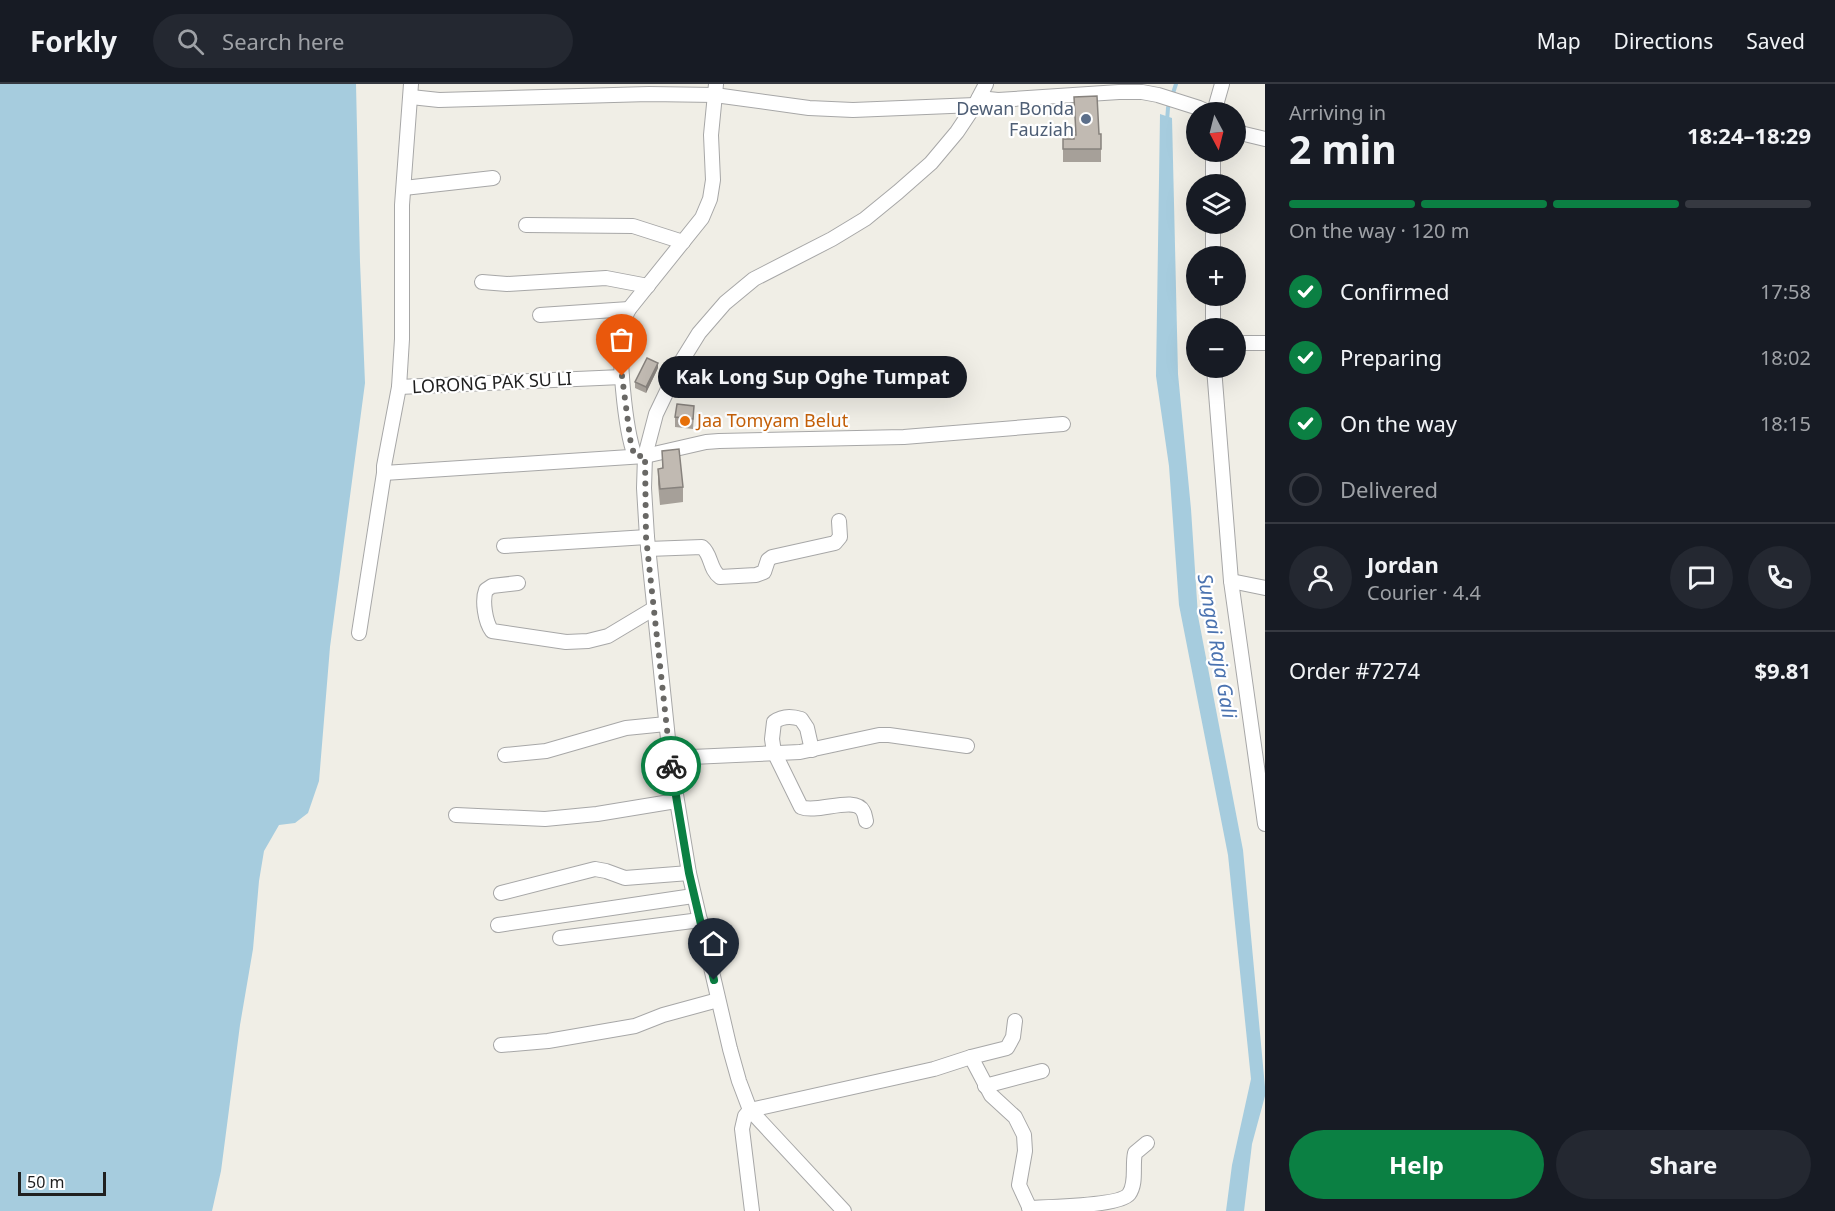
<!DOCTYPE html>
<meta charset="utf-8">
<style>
:root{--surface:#171b24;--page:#242831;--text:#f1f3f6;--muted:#9ea1a6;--line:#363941;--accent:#0b8043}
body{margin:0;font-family:"Noto Sans",sans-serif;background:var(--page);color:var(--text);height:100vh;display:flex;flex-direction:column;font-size:22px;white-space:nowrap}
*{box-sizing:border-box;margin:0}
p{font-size:20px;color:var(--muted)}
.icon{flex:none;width:33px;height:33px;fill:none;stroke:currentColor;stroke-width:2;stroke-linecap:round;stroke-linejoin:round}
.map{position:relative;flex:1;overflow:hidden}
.drawer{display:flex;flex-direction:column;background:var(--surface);width:570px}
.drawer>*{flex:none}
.needle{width:39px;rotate:173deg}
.tools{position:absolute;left:1186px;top:18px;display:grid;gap:12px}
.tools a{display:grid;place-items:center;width:60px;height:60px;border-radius:50%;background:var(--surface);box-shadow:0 6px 24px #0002;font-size:30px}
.scale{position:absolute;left:18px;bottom:15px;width:88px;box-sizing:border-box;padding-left:6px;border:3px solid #202020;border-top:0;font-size:16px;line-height:21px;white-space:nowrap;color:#202020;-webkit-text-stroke:4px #fff;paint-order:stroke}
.pin{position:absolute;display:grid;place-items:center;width:51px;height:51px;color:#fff;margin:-62px -26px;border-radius:50% 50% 50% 0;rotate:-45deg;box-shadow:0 0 6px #0007}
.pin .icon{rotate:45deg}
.courier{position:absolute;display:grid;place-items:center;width:60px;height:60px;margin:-30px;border:4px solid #0b8043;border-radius:50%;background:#fff;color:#222;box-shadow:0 2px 8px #0007}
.bubble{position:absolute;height:42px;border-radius:21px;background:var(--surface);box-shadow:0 6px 24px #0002;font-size:20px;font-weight:700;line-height:42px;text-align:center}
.headline em{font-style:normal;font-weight:700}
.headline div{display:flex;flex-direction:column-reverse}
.headline{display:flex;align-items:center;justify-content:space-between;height:102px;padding:0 24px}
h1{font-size:39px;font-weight:700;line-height:45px}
.bar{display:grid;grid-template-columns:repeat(4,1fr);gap:9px 6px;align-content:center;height:72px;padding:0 24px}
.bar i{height:8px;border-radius:4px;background:var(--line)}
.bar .on{background:var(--accent)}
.bar p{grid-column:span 4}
.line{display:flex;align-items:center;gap:15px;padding:0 24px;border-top:2px solid var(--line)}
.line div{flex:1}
.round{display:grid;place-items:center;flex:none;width:63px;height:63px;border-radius:32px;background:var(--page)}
ol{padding:0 24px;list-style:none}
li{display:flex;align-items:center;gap:18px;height:66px}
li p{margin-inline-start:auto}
li .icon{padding:6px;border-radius:50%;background:var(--accent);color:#fff;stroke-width:4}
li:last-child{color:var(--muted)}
li i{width:33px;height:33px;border:3px solid var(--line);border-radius:50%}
.button{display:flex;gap:12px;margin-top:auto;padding:12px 24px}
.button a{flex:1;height:69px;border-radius:36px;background:var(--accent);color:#fff;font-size:24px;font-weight:700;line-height:69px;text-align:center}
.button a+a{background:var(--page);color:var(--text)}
header{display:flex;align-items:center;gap:36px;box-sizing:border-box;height:84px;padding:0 30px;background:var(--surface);border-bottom:2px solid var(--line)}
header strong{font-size:28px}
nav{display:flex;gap:33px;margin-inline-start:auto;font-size:21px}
.search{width:420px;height:54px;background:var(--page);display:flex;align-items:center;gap:15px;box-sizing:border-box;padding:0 21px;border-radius:33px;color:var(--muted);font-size:22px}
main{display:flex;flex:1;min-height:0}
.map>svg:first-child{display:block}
</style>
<header>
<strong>Forkly</strong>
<div class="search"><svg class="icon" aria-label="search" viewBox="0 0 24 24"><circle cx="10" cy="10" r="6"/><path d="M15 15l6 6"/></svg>Search here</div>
<nav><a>Map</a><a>Directions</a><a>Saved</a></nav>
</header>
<main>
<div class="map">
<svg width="1265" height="1127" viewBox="0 0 1265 1127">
<rect width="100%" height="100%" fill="#f0eee6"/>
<g fill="#a6ccde">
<polygon points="0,0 356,0 360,178 365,299 330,563 319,697 308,729 295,739 279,741 264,767 259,797 253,865 240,941 221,1087 212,1127 0,1127"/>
<polygon points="1160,30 1172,34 1178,290 1191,425 1198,532 1243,766 1265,1003 1265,1012 1252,1060 1244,1127 1226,1127 1232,1081 1251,995 1228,771 1179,521 1169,382 1156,292"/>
</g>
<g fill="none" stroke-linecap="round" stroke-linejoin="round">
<polyline stroke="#a6ccde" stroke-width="4" points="1167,37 1168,24 1176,0"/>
<g stroke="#a7a7a7" stroke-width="16">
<g id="minor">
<polyline points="411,0 402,121 402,255 399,303 384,382 384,389 645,372 706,358 719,357 904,353 1063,340"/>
<polyline points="411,13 439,16 649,10 715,11 809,24 853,26 975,21"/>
<polyline points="979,14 998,16 1119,8 1142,8 1158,11 1199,24 1208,28"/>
<polyline points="1214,28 1222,0"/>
<polyline points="1236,48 1265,55"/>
<polyline points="1213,68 1213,100"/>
<polyline points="404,104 493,94"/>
<polyline points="1213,140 1213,172"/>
<polyline points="526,141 633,142 683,158"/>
<polyline points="482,198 507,200 606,194 648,202"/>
<polyline points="1213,212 1213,244"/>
<polyline points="540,231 629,225"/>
<polyline points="1236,259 1265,259"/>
<polyline points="1214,284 1231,497 1265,740"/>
<polyline points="399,303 622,293"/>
<path d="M 635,372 C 625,346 617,265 623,238 C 625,233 627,229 629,225 L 702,134 L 710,115 L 713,96 L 711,51 L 716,0"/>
<polyline points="504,462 647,453"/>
<path d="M 648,465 L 702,463 C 712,471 709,485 720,493 L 756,491 L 764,488 L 768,476 L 772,473 L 835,459 L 840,453 L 839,437"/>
<polyline points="1231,497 1265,504"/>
<path d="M 518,499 L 492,502 L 486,506 C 482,516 485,538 492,547 L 566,558 L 588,557 L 608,552 L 653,525"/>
<polyline points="359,549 384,389"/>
<path d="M 812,666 L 807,644 L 801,635 C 792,632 782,632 774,638 L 772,655 L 774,668 L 801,723 C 817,730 855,711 863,727 C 865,730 865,733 866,737"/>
<polyline points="505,671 546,667 626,644 666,640"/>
<polyline points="670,674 800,668 879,651 889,651 967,662"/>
<polyline points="456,731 545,735 597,730 676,717"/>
<polyline points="501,809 595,785 606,787 625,794 689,789"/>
<polyline points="498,841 693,812"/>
<polyline points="560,854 700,836"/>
<polyline points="501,961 548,957 635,942 663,931 718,916"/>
<polyline points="971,973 991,1011 1015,1033 1024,1051 1025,1067 1019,1101 1031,1127"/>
<polyline points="985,1002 1042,987"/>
<path d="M 1029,1124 C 1047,1123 1120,1122 1129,1110 C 1137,1099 1132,1082 1135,1069 L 1147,1059"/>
<polyline points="752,1127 742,1045 745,1032 750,1026 934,985 971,973 1007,964 1013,953 1015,937"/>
<polyline points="844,1127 750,1026 739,997 730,965 689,789 670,674 647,453 644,404 645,372 656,330 681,278 699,249 725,219 754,195 832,155 865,135 898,108 931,79 957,48 975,21 986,0"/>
</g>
</g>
<use href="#minor" stroke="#fff" stroke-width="14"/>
</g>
<g fill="#a6a099">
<polygon points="1101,50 1101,78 1063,78 1063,55 1074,55"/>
<polygon points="658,284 646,309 635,304 635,298"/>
<polygon points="694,332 693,345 675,343 675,333"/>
<polygon points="662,367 683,403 683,418 660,421 658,400 658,385 662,385"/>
</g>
<polygon fill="#87827d" points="658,279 658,284 646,309 646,303"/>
<g fill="#c1bab2" stroke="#87827d" stroke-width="1.5">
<polygon points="1097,12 1099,50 1101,50 1101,65 1063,65 1063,55 1074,55 1074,51 1076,51 1074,13"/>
<polygon points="647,274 658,279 646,303 635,298"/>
<polygon points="677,320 694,322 693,335 675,333"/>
<polygon points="679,365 683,403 660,405 658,385 663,384 662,367"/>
</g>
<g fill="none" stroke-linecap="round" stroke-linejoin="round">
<polyline stroke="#696865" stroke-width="6" stroke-dasharray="0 10.8" points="622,292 631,361 635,372 645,372 646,453 671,682"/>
<polyline stroke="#0b8043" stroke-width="8" points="671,682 689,789 714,896"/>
</g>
<circle fill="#5c6f8a" stroke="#fff" stroke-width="2" cx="1086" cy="35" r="6"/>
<circle fill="#e8710a" stroke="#fff" stroke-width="2" cx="685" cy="337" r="6"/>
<g text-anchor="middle" stroke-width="4.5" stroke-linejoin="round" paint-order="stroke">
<g font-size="18" fill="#4e5e75" stroke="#fff" text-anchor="end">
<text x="1074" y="31">Dewan Bonda<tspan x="1074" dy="21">Fauziah</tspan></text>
</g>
<g font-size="18" fill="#202020" stroke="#fff">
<text transform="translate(492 299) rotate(-3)" y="6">LORONG PAK SU LI</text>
</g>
<g font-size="18" fill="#c56008" stroke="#fff" text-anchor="start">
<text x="697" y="343">Jaa Tomyam Belut</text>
</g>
<g font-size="20" font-style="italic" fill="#4b73b0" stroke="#fff">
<text transform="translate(1217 562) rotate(80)" y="7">Sungai Raja Gali</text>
</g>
</g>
</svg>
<div class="tools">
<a><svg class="needle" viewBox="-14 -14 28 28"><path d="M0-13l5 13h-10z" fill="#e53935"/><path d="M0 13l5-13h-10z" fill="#9ea1a6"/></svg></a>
<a><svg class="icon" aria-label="layers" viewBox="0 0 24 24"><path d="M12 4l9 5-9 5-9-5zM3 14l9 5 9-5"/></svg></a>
<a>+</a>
<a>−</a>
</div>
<div class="scale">50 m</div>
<div class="pin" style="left:622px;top:292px;background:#ea580c"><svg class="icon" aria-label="bag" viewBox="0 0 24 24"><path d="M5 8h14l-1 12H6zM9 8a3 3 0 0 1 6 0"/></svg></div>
<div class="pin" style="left:714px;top:896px;background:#1f2937"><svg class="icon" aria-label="home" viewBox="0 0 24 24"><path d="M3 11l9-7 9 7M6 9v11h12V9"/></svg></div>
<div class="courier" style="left:671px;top:682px"><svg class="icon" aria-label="bike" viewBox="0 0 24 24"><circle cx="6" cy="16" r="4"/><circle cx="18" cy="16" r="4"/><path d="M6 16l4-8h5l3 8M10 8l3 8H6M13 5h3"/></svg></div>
<div class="bubble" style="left:658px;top:272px;width:309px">Kak Long Sup Oghe Tumpat</div>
</div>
<section class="drawer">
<div class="headline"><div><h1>2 min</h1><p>Arriving in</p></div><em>18:24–18:29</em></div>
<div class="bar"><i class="on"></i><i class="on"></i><i class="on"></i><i></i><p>On the way · 120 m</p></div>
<ol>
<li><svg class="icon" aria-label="check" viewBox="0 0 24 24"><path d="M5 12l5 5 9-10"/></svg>Confirmed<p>17:58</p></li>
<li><svg class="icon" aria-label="check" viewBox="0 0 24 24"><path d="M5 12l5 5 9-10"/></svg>Preparing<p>18:02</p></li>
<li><svg class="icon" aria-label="check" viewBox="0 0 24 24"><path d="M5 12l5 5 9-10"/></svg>On the way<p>18:15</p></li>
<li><i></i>Delivered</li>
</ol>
<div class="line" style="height:108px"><a class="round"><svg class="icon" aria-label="person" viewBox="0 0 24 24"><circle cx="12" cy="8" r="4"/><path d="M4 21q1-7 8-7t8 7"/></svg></a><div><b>Jordan</b><p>Courier · 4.4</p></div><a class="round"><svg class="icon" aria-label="chat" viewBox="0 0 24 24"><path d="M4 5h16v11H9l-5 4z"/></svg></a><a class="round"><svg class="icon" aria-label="phone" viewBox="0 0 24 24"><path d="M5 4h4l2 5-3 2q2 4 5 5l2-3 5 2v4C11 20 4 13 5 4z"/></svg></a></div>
<div class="line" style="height:78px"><div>Order #7274</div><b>$9.81</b></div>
<div class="button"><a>Help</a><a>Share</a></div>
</section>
</main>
